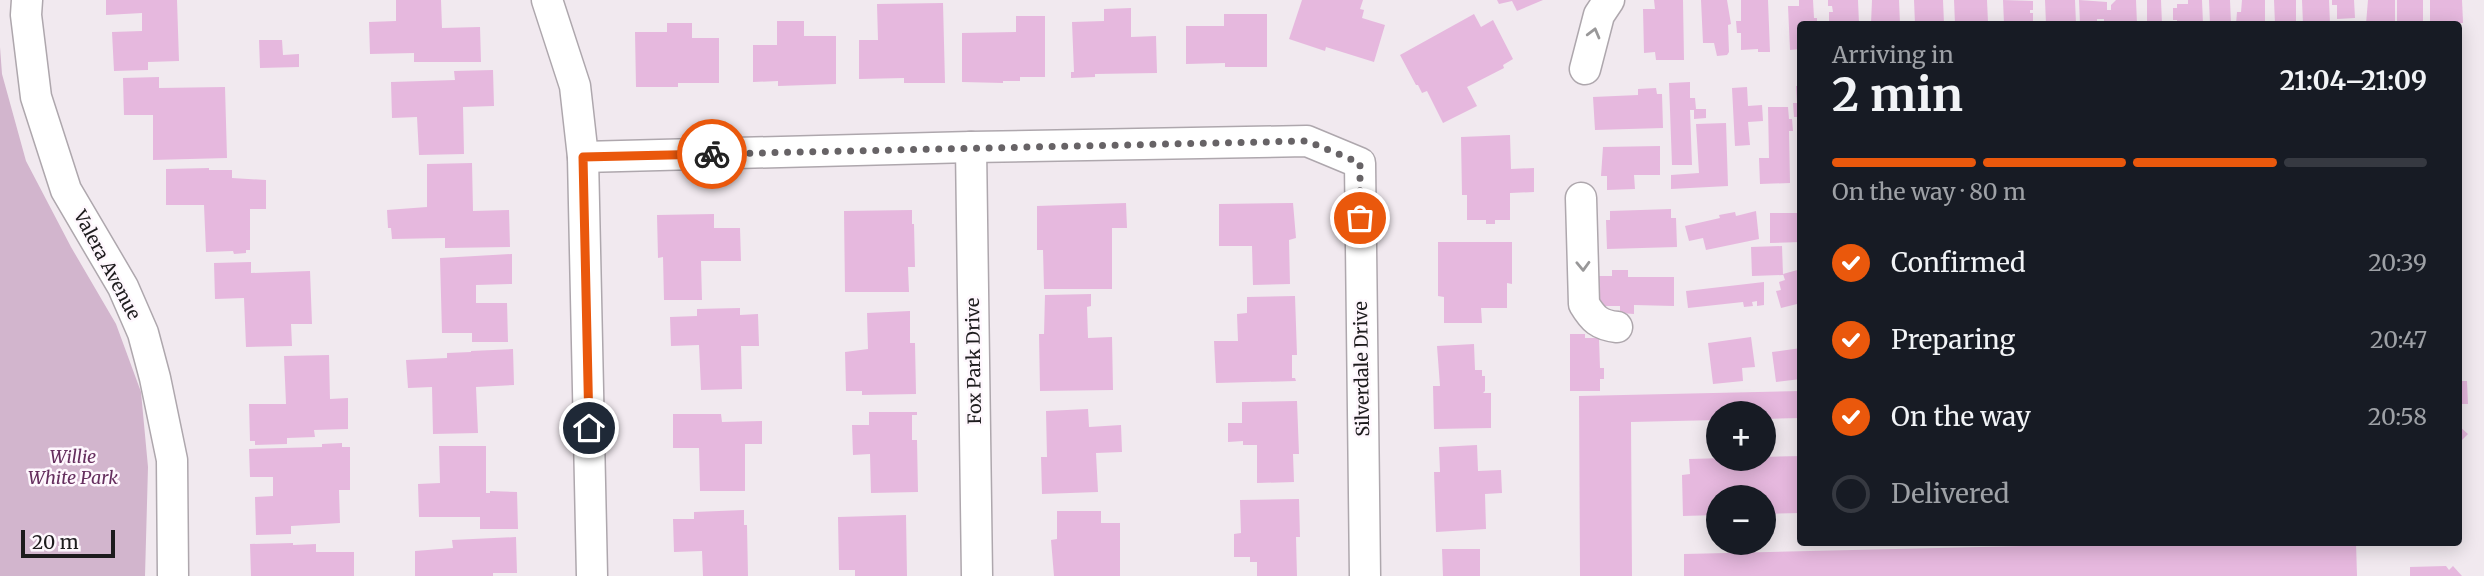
<!DOCTYPE html>
<meta charset="utf-8">
<style>
:root{--surface:#171b24;--page:#242831;--text:#f1f3f6;--muted:#9ea1a6;--line:#363941;--accent:#ea580c}
body{margin:0;font-family:Merriweather,serif;background:var(--page);color:var(--text);height:100vh;display:flex;flex-direction:column;font-size:26px;white-space:nowrap}
*{box-sizing:border-box;margin:0}
p{font-size:23px;color:var(--muted)}
.icon{flex:none;width:38px;height:38px;fill:none;stroke:currentColor;stroke-width:2;stroke-linecap:round;stroke-linejoin:round}
.map{position:relative;flex:1;overflow:hidden}
.side{position:absolute;left:1797px;top:21px;width:665px;height:525px;display:flex;flex-direction:column;background:var(--surface);border-radius:7px;box-shadow:0 4px 18px #0003}
.side>*{flex:none}
.controls{position:absolute;left:1706px;top:401px;display:grid;gap:14px}
.controls a{display:grid;place-items:center;width:70px;height:70px;border-radius:50%;background:var(--surface);box-shadow:0 4px 18px #0003;font-size:35px}
.scale{position:absolute;left:21px;bottom:18px;width:94px;box-sizing:border-box;padding-left:7px;border:4px solid #1d1b1d;border-top:0;font-size:19px;line-height:24px;white-space:nowrap;color:#1d1b1d;-webkit-text-stroke:5px #fef7fd;paint-order:stroke}
.pin{position:absolute;display:grid;place-items:center;width:60px;height:60px;color:#fff;margin:-30px;border:4px solid #fff;border-radius:50%;box-shadow:0 2px 7px #0007}
.courier{position:absolute;display:grid;place-items:center;width:70px;height:70px;margin:-35px;border:5px solid #ea580c;border-radius:50%;background:#fff;color:#222;box-shadow:0 2px 9px #0007}
.overview em{font-style:normal;font-weight:700}
.overview div{display:flex;flex-direction:column-reverse}
.overview{display:flex;align-items:center;justify-content:space-between;height:119px;padding:0 35px}
h1{font-size:46px;font-weight:700;line-height:52px}
.bar{display:grid;grid-template-columns:repeat(4,1fr);gap:10px 7px;align-content:center;height:84px;padding:0 35px}
.bar i{height:9px;border-radius:5px;background:var(--line)}
.bar .selected{background:var(--accent)}
.bar p{grid-column:span 4}
ol{padding:0 35px;list-style:none}
li{display:flex;align-items:center;gap:21px;height:77px}
li p{margin-inline-start:auto}
li .icon{padding:7px;border-radius:50%;background:var(--accent);color:#fff;stroke-width:4}
li:last-child{color:var(--muted)}
li i{width:38px;height:38px;border:4px solid var(--line);border-radius:50%}
.map>svg:first-child{display:block}
</style>
<div class="map">
<svg width="2484" height="576" viewBox="0 0 2484 576">
<rect width="100%" height="100%" fill="#f1e9ef"/>
<polygon fill="#d2b5cd" points="0,47 2,74 26,161 71,247 116,324 141,392 148,467 145,576 0,576"/>
<g fill="#e6b8de">
<polygon points="106,0 177,0 179,61 148,62 148,70 114,71 112,32 142,31 142,13 106,15"/>
<polygon points="396,0 441,0 442,28 480,27 481,62 414,62 414,53 370,54 369,22 396,21"/>
<polygon points="1302,0 1363,0 1360,9 1364,10 1362,18 1385,25 1374,62 1326,47 1325,51 1289,39"/>
<polygon points="1497,0 1543,0 1517,11 1512,1 1499,4"/>
<polygon points="1654,0 1683,0 1684,60 1656,60 1655,52 1644,53 1643,9 1655,9"/>
<polygon points="1701,0 1727,0 1731,24 1728,25 1729,52 1727,55 1717,56 1714,43 1703,43"/>
<polygon points="1741,0 1768,0 1770,52 1758,52 1758,49 1741,50 1741,33 1737,33 1736,21 1741,21"/>
<polygon points="1799,0 1813,0 1814,18 1817,18 1817,24 1801,24 1801,49 1790,50 1788,6 1799,6"/>
<polygon points="1828,0 1858,0 1859,24 1833,24 1833,21 1829,21 1829,12 1833,12 1832,6 1828,6"/>
<polygon points="1872,0 1899,0 1900,24 1871,24"/>
<polygon points="1914,0 1943,0 1944,24 1915,24"/>
<polygon points="1954,0 1987,0 1988,23 1955,24"/>
<polygon points="2003,0 2033,1 2033,10 2030,10 2030,13 2033,13 2033,24 2004,24"/>
<polygon points="2045,0 2075,0 2076,24 2046,24"/>
<polygon points="2079,0 2107,2 2107,10 2111,10 2111,5 2116,0 2136,0 2137,24 2104,24 2104,19 2097,19 2097,24 2080,24"/>
<polygon points="2147,0 2161,0 2162,24 2147,24"/>
<polygon points="2188,0 2202,0 2203,24 2177,24 2177,20 2173,20 2173,8 2177,8 2177,4 2188,4"/>
<polygon points="2209,0 2230,0 2231,24 2210,24"/>
<polygon points="2242,0 2265,0 2265,24 2236,24 2237,12 2241,12"/>
<polygon points="2274,0 2296,0 2296,24 2275,24"/>
<polygon points="2302,0 2329,0 2330,24 2303,24"/>
<polygon points="2332,0 2354,0 2355,18 2337,19 2337,5 2332,5"/>
<polygon points="2368,0 2395,0 2395,24 2366,24"/>
<rect x="2397" y="0" width="26" height="24"/>
<polygon points="2430,0 2462,0 2463,23 2430,24"/>
<polygon points="943,3 945,83 904,83 904,78 859,79 859,40 878,40 877,4"/>
<polygon points="1131,8 1131,37 1156,36 1157,73 1095,74 1095,77 1071,78 1071,72 1074,72 1072,22 1104,21 1104,9"/>
<polygon points="1224,14 1267,14 1267,67 1225,67 1225,63 1186,64 1186,26 1224,26"/>
<polygon points="1474,14 1481,27 1493,20 1513,59 1503,65 1504,68 1467,87 1477,106 1443,123 1427,91 1422,93 1418,85 1416,85 1400,55"/>
<polygon points="1016,16 1045,16 1045,77 1020,77 1020,81 1003,81 1003,83 962,82 962,33 1016,32"/>
<polygon points="777,21 804,21 804,36 836,36 836,84 778,86 778,81 753,82 753,45 777,45"/>
<polygon points="667,23 692,23 692,38 719,38 719,83 678,83 678,87 636,87 635,32 667,32"/>
<polygon points="259,40 282,40 283,55 299,54 299,67 260,68"/>
<polygon points="493,70 494,106 463,107 464,154 419,155 417,117 392,118 391,82 455,80 454,71"/>
<polygon points="159,77 159,88 225,87 227,158 153,160 153,115 124,115 123,78"/>
<polygon points="1690,82 1690,98 1695,98 1696,109 1706,109 1706,118 1694,119 1694,110 1690,110 1692,165 1672,165 1669,83"/>
<polygon points="1796,86 1801,86 1801,146 1798,146 1797,117 1794,117 1793,103 1797,103"/>
<polygon points="1747,87 1748,106 1762,105 1763,121 1748,122 1750,145 1735,146 1732,88"/>
<polygon points="1656,88 1657,94 1662,94 1663,128 1595,130 1593,97 1638,95 1638,89"/>
<polygon points="1768,107 1788,107 1789,119 1792,119 1793,131 1789,131 1790,183 1760,184 1759,158 1769,158"/>
<polygon points="1726,123 1728,186 1671,189 1671,175 1699,173 1696,124"/>
<polygon points="1510,135 1511,169 1534,168 1534,192 1510,193 1510,220 1495,220 1495,224 1486,224 1486,220 1467,220 1467,195 1462,195 1461,137"/>
<polygon points="1660,146 1660,175 1634,175 1635,189 1607,190 1607,176 1601,176 1603,147"/>
<polygon points="472,163 473,211 509,210 510,247 445,248 445,238 392,239 391,228 388,228 387,210 427,207 427,164"/>
<polygon points="209,168 209,170 232,170 232,178 266,180 266,209 250,209 250,250 246,250 246,253 234,254 233,251 206,252 204,205 166,205 166,169"/>
<polygon points="1126,203 1127,228 1112,228 1112,289 1044,289 1043,250 1037,250 1037,206"/>
<polygon points="1293,203 1296,238 1289,240 1290,284 1253,285 1252,246 1219,246 1219,204"/>
<polygon points="1798,208 1801,208 1801,242 1770,243 1770,213 1798,213"/>
<polygon points="1671,209 1671,218 1676,218 1677,247 1607,249 1606,220 1610,220 1610,211"/>
<polygon points="912,210 912,224 914,224 915,267 908,267 909,292 845,292 844,211"/>
<polygon points="1756,211 1759,239 1706,250 1703,238 1689,241 1685,226 1720,218 1719,215 1735,212 1736,216"/>
<polygon points="714,214 714,228 740,228 741,261 701,261 702,300 664,300 663,257 658,258 657,215"/>
<polygon points="1438,242 1512,242 1512,284 1507,283 1507,308 1481,308 1482,323 1444,323 1444,297 1438,296"/>
<polygon points="1782,246 1783,275 1752,276 1751,247"/>
<polygon points="512,254 512,284 476,285 476,303 507,303 508,342 472,342 472,333 442,333 440,258"/>
<polygon points="251,262 251,273 310,271 312,324 291,324 292,346 246,347 244,298 215,299 214,263"/>
<polygon points="1801,269 1801,303 1781,308 1776,291 1781,290 1779,282 1785,280 1783,274"/>
<polygon points="1612,270 1628,270 1628,277 1674,277 1674,306 1634,305 1634,314 1620,313 1620,306 1599,306 1599,276 1612,276"/>
<polygon points="1764,282 1764,305 1757,306 1757,301 1752,302 1753,306 1744,307 1743,302 1688,308 1686,291"/>
<polygon points="1091,294 1091,306 1087,307 1088,338 1112,337 1113,390 1040,391 1039,334 1044,334 1045,295"/>
<polygon points="1295,296 1297,355 1292,355 1292,378 1295,378 1296,381 1216,383 1214,341 1238,341 1237,314 1247,313 1247,297"/>
<polygon points="740,308 740,315 758,314 759,346 741,346 742,389 701,390 699,345 671,346 670,317 697,316 697,309"/>
<polygon points="910,311 910,343 915,343 916,394 862,395 862,391 846,391 845,352 868,349 867,313"/>
<polygon points="1570,334 1585,334 1585,338 1599,338 1600,368 1604,368 1604,379 1600,379 1600,391 1570,391"/>
<polygon points="1751,337 1755,367 1742,368 1743,381 1713,384 1708,343"/>
<polygon points="1474,344 1475,370 1482,370 1482,376 1485,376 1485,391 1483,393 1491,393 1491,428 1434,429 1433,386 1440,386 1437,346"/>
<polygon points="1801,348 1801,379 1776,382 1772,352"/>
<polygon points="513,349 514,385 476,387 478,433 433,434 432,387 408,388 406,360 447,358 447,353 471,352 471,351"/>
<polygon points="329,355 330,399 348,398 348,429 314,430 315,437 287,438 287,444 255,445 255,441 250,441 249,404 286,404 284,356"/>
<polygon points="2459,381 2467,381 2468,404 2461,404 2462,423 2459,426 2468,434 2459,443"/>
<polygon points="1801,391 1801,418 1764,419 1764,413 1718,413 1718,420 1631,422 1632,576 1580,576 1579,396"/>
<polygon points="1297,401 1299,454 1293,454 1294,482 1257,483 1257,445 1243,445 1243,441 1228,442 1228,423 1242,423 1242,402"/>
<polygon points="1088,409 1089,427 1121,425 1122,452 1096,453 1098,492 1042,494 1041,457 1047,457 1046,411"/>
<polygon points="869,412 917,412 917,415 912,415 912,440 917,440 918,492 871,493 870,454 853,455 852,425 869,425"/>
<polygon points="673,414 721,414 722,422 762,421 762,444 745,444 745,491 700,491 699,448 673,448"/>
<polygon points="342,443 342,447 350,447 350,490 339,490 340,523 291,526 291,534 256,535 255,497 273,496 273,477 250,477 249,449 322,447 322,444"/>
<polygon points="1477,445 1478,471 1501,470 1502,493 1485,494 1486,529 1436,532 1434,472 1440,472 1439,447"/>
<polygon points="439,446 486,446 486,493 490,493 490,491 517,492 518,529 480,529 480,517 419,517 418,484 440,483"/>
<polygon points="1801,456 1801,513 1764,514 1764,497 1718,497 1718,515 1683,516 1682,475 1690,474 1689,459"/>
<polygon points="1299,499 1300,537 1296,537 1297,576 1257,576 1257,562 1250,562 1250,557 1234,557 1234,534 1241,533 1240,500"/>
<polygon points="744,510 744,525 747,525 748,576 703,576 702,551 674,552 673,519 694,519 694,512"/>
<polygon points="1057,511 1101,511 1101,523 1120,523 1120,576 1054,576 1051,540 1057,539"/>
<polygon points="906,515 907,576 855,576 855,570 839,570 838,517"/>
<polygon points="516,537 517,573 493,573 493,576 415,576 415,551 453,548 452,540"/>
<polygon points="2189,542 2356,542 2357,576 1684,576 1684,554"/>
<polygon points="293,543 293,545 316,544 316,552 354,552 354,576 251,576 250,544"/>
<polygon points="1442,549 1480,549 1480,576 1443,576"/>
<polygon points="2446,566 2449,570 2453,566 2462,576 2410,576 2410,567"/>
</g>
<g fill="none" stroke-linecap="round" stroke-linejoin="round">
<g stroke="#aea7ad" stroke-width="33">
<g id="minor">
<polyline points="27,0 26,15 36,97 66,190 123,287 143,333 155,378 172,460 173,576"/>
<polyline points="547,0 575,86 583,157 592,576"/>
<polyline points="1585,69 1599,15 1609,0"/>
<polyline points="971,147 977,576"/>
<polyline points="583,157 971,147 1307,141 1360,163 1365,576"/>
<path d="M 1581,198 L 1584,304 C 1593,319 1599,325 1617,327"/>
</g>
</g>
<use href="#minor" stroke="#fff" stroke-width="30"/>
</g>
<defs><path id="oneway-chevron" d="M-2-3.5L2.5 0L-2 3.5" fill="none" stroke-width="1.6" stroke-linecap="round" stroke-linejoin="round" transform="scale(1.75)"/></defs>
<g stroke="#999899">
<use href="#oneway-chevron" transform="translate(1594 33) rotate(-75)"/>
<use href="#oneway-chevron" transform="translate(1583 266) rotate(88)"/>
</g>
<g fill="none" stroke-linecap="round" stroke-linejoin="round">
<polyline stroke="#676366" stroke-width="7" stroke-dasharray="0 12.6" points="712,154 1307,141 1360,163 1360,218"/>
<polyline stroke="#ea580c" stroke-width="9" points="589,428 583,157 712,154"/>
</g>
<g text-anchor="middle" stroke-width="5" stroke-linejoin="round" paint-order="stroke">
<g font-size="18" fill="#1d1b1d" stroke="#fef7fd">
<text transform="translate(107 265) rotate(62)" y="6">Valera Avenue</text>
<text transform="translate(974 361) rotate(-91)" y="6">Fox Park Drive</text>
<text transform="translate(1362 369) rotate(-91)" y="6">Silverdale Drive</text>
</g>
<g font-size="18" font-style="italic" fill="#652e5e" stroke="#fef7fd">
<text x="73" y="463">Willie<tspan x="73" dy="21">White Park</tspan></text>
</g>
</g>
</svg>
<div class="controls">
<a>+</a>
<a>−</a>
</div>
<div class="scale">20 m</div>
<div class="pin" style="left:1360px;top:218px;background:#ea580c"><svg class="icon" aria-label="bag" viewBox="0 0 24 24"><path d="M5 8h14l-1 12H6zM9 8a3 3 0 0 1 6 0"/></svg></div>
<div class="pin" style="left:589px;top:428px;background:#1f2937"><svg class="icon" aria-label="home" viewBox="0 0 24 24"><path d="M3 11l9-7 9 7M6 9v11h12V9"/></svg></div>
<div class="courier" style="left:712px;top:154px"><svg class="icon" aria-label="bike" viewBox="0 0 24 24"><circle cx="6" cy="16" r="4"/><circle cx="18" cy="16" r="4"/><path d="M6 16l4-8h5l3 8M10 8l3 8H6M13 5h3"/></svg></div>
<section class="side">
<div class="overview"><div><h1>2 min</h1><p>Arriving in</p></div><em>21:04–21:09</em></div>
<div class="bar"><i class="selected"></i><i class="selected"></i><i class="selected"></i><i></i><p>On the way · 80 m</p></div>
<ol>
<li><svg class="icon" aria-label="check" viewBox="0 0 24 24"><path d="M5 12l5 5 9-10"/></svg>Confirmed<p>20:39</p></li>
<li><svg class="icon" aria-label="check" viewBox="0 0 24 24"><path d="M5 12l5 5 9-10"/></svg>Preparing<p>20:47</p></li>
<li><svg class="icon" aria-label="check" viewBox="0 0 24 24"><path d="M5 12l5 5 9-10"/></svg>On the way<p>20:58</p></li>
<li><i></i>Delivered</li>
</ol>
</section>
</div>
